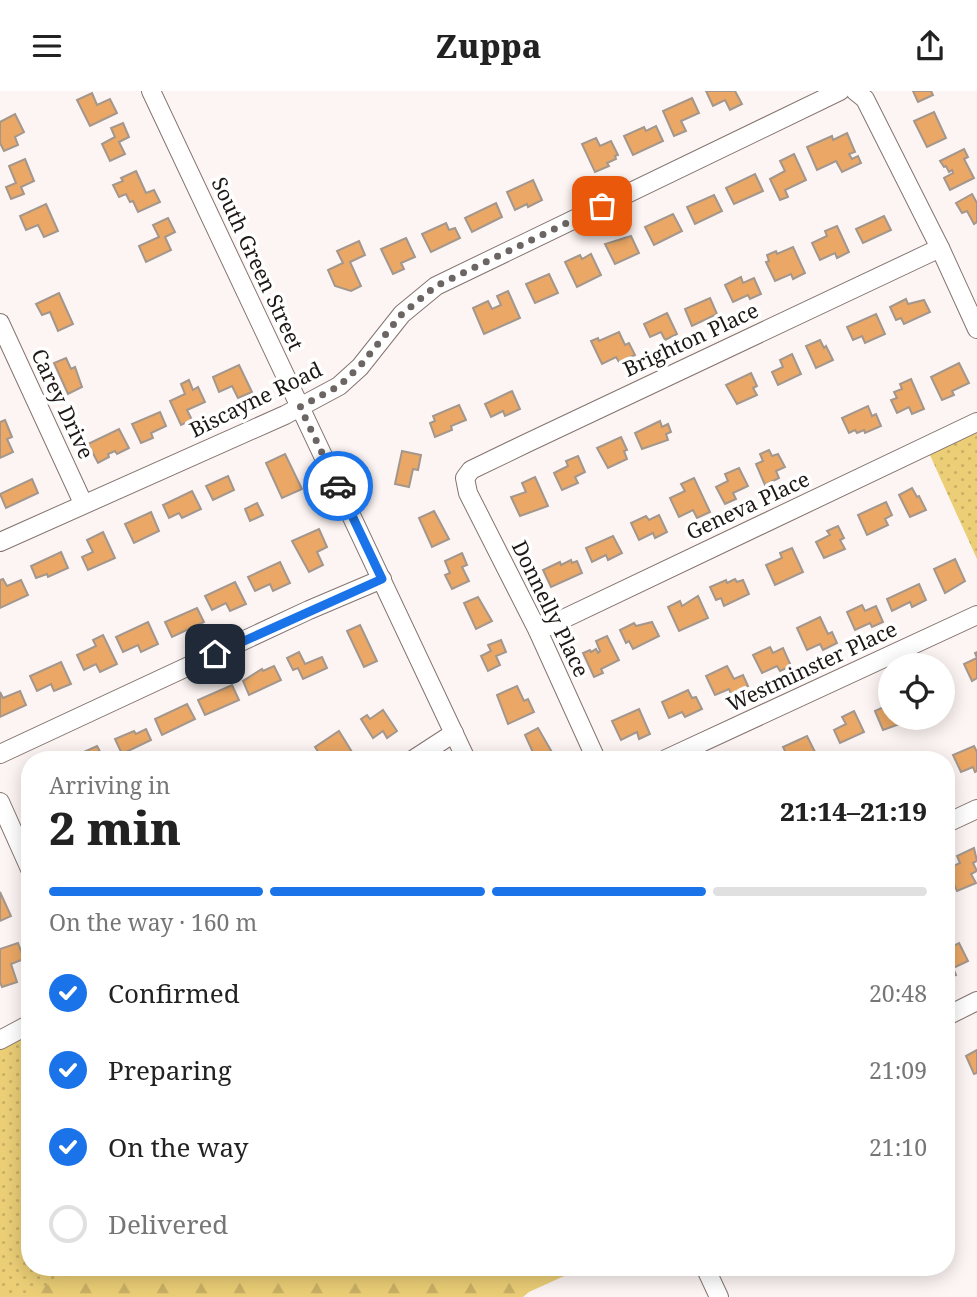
<!DOCTYPE html>
<meta charset="utf-8">
<style>
:root{--surface:#fff;--page:#f2f2f2;--text:#222;--muted:#767676;--line:#e0e0e0;--accent:#1a73e8}
body{margin:0;font-family:"Noto Serif",serif;background:var(--page);color:var(--text);height:100vh;display:flex;flex-direction:column;font-size:26px;white-space:nowrap}
*{box-sizing:border-box;margin:0}
p{font-size:23px;color:var(--muted)}
.icon{flex:none;width:38px;height:38px;fill:none;stroke:currentColor;stroke-width:2;stroke-linecap:round;stroke-linejoin:round}
.map{position:relative;flex:1;overflow:hidden}
.sheet{position:absolute;left:21px;top:660px;width:934px;height:525px;display:flex;flex-direction:column;background:var(--surface);border-radius:28px;box-shadow:0 4px 18px #0003}
.sheet>*{flex:none}
.buttons{position:absolute;left:878px;top:562px;display:grid;gap:14px}
.buttons a{display:grid;place-items:center;width:77px;height:77px;border-radius:50%;background:var(--surface);box-shadow:0 4px 18px #0003;font-size:35px}
.pin{position:absolute;display:grid;place-items:center;width:60px;height:60px;color:#fff;margin:-30px;border-radius:14px;box-shadow:0 4px 10px #0006}
.courier{position:absolute;display:grid;place-items:center;width:70px;height:70px;margin:-35px;border:5px solid #1a73e8;border-radius:50%;background:#fff;color:#222;box-shadow:0 2px 9px #0007}
.summary em{font-style:normal;font-weight:800}
.summary div{display:flex;flex-direction:column-reverse}
.summary{display:flex;align-items:center;justify-content:space-between;height:119px;padding:0 28px}
h1{font-size:46px;font-weight:800;line-height:52px}
.bar{display:grid;grid-template-columns:repeat(4,1fr);gap:10px 7px;align-content:center;height:84px;padding:0 28px}
.bar i{height:9px;border-radius:5px;background:var(--line)}
.bar .active{background:var(--accent)}
.bar p{grid-column:span 4}
ol{padding:0 28px;list-style:none}
li{display:flex;align-items:center;gap:21px;height:77px}
li p{margin-inline-start:auto}
li .icon{padding:7px;border-radius:50%;background:var(--accent);color:#fff;stroke-width:4}
li:last-child{color:var(--muted)}
li i{width:38px;height:38px;border:4px solid var(--line);border-radius:50%}
header{display:flex;justify-content:space-between;align-items:center;height:91px;padding:0 28px;background:var(--surface);font-size:32px;font-weight:800}
.map>svg:first-child{display:block}
</style>
<header><svg class="icon" aria-label="menu" viewBox="0 0 24 24"><path d="M4 6h16M4 12h16M4 18h16"/></svg>Zuppa<svg class="icon" aria-label="share" viewBox="0 0 24 24"><path d="M12 15V3M7 8l5-5 5 5M5 13v7h14v-7"/></svg></header>
<div class="map">
<svg width="977" height="1206" viewBox="0 0 977 1206">
<defs>
<pattern id="forest-firs" width="22" height="20" patternUnits="userSpaceOnUse" patternTransform="scale(1.75)"><rect width="22" height="20" fill="#ebce76"/><path d="M5 1l3.5 6h-7zM16 11l3.5 6h-7z" fill="#c9b065"/></pattern>
<pattern id="park-dots" width="8" height="8" patternUnits="userSpaceOnUse" patternTransform="scale(1.75)"><rect width="8" height="8" fill="#ebce76"/><path d="M2 2h.1M6 6h.1" fill="none" stroke="#c9b065" stroke-width="1.8" stroke-linecap="round"/></pattern>
</defs>
<rect width="100%" height="100%" fill="#fdf5f3"/>
<polygon fill="url(#forest-firs)" points="0,967 30,1176 584,1176 529,1201 523,1206 0,1206"/>
<g fill="url(#park-dots)">
<polygon points="977,339 977,468 929,362"/>
<polygon points="30,933 30,1176 86,1176 22,1206 0,1206 0,949"/>
</g>
<g fill="#eaa765" stroke="#a3978d" stroke-width="2">
<polygon points="706,0 735,0 742,13 730,19 725,9 713,15"/>
<polygon points="913,0 931,0 933,4 918,11"/>
<polygon points="92,2 97,14 110,8 117,22 90,35 77,9"/>
<polygon points="692,7 699,22 681,30 686,40 674,45 663,20"/>
<polygon points="934,21 946,47 927,56 914,30"/>
<polygon points="15,23 24,41 15,46 18,54 4,60 0,52 0,31"/>
<polygon points="123,32 129,46 119,51 125,63 110,70 102,53 115,46 111,37"/>
<polygon points="656,35 663,50 633,64 624,45 644,36 646,40"/>
<polygon points="847,42 855,61 849,63 852,68 858,65 861,72 842,81 836,70 817,79 807,56 832,45 833,49"/>
<polygon points="596,47 600,55 611,50 618,64 615,65 616,68 607,72 609,75 595,81 582,53"/>
<polygon points="964,58 968,66 964,68 974,87 950,99 944,87 953,82 952,79 949,81 946,75 944,76 940,70"/>
<polygon points="794,63 806,89 785,99 788,106 780,109 770,88 785,80 780,70"/>
<polygon points="25,68 34,90 21,96 24,103 11,108 6,96 16,92 9,75"/>
<polygon points="136,80 146,102 154,99 160,111 138,121 133,110 130,111 126,103 119,106 113,94 123,90 121,87"/>
<polygon points="755,83 763,100 734,113 726,97"/>
<polygon points="533,89 542,109 528,116 527,113 515,119 507,101"/>
<polygon points="972,103 977,112 977,131 974,133 967,120 962,122 956,112"/>
<polygon points="714,104 722,120 695,133 687,116"/>
<polygon points="496,112 502,126 472,141 465,127"/>
<polygon points="46,113 58,140 44,146 38,134 26,139 20,125"/>
<polygon points="673,123 682,140 654,154 645,136"/>
<polygon points="884,125 891,139 863,152 856,138"/>
<polygon points="168,127 175,141 165,146 171,159 146,171 139,155 159,146 153,134"/>
<polygon points="446,132 449,139 455,137 460,147 431,161 422,143"/>
<polygon points="837,135 849,161 837,167 835,162 820,169 812,152 827,145 825,140"/>
<polygon points="631,145 639,162 615,173 605,153"/>
<polygon points="406,147 415,166 401,172 404,178 393,183 381,158"/>
<polygon points="359,150 365,164 350,171 361,195 351,200 335,195 328,179 343,172 337,160"/>
<polygon points="793,156 805,182 793,188 791,183 775,190 766,171 769,170 767,164 776,160 777,163"/>
<polygon points="591,163 601,184 577,196 565,171 580,164 582,168"/>
<polygon points="549,183 558,202 535,212 526,193"/>
<polygon points="741,186 743,192 754,187 761,203 750,208 748,204 733,211 725,194"/>
<polygon points="508,200 520,227 484,243 473,217 488,210 492,218 501,214 497,205"/>
<polygon points="59,202 73,233 58,240 50,221 42,224 36,213"/>
<polygon points="710,207 717,223 692,235 685,218"/>
<polygon points="906,208 908,213 924,209 930,221 904,233 901,227 896,229 890,216"/>
<polygon points="667,222 677,243 665,249 661,241 650,246 644,233"/>
<polygon points="876,223 885,243 865,252 862,245 853,249 847,236"/>
<polygon points="619,241 625,254 629,252 635,264 619,271 616,266 602,273 591,250 598,247 599,250"/>
<polygon points="820,249 824,257 826,255 833,269 816,277 806,255"/>
<polygon points="792,263 801,283 778,294 772,281 783,276 780,269"/>
<polygon points="66,267 71,278 75,276 82,296 68,303 54,272"/>
<polygon points="959,272 969,292 952,300 954,304 942,309 931,286"/>
<polygon points="239,274 252,301 238,307 232,295 219,301 213,286"/>
<polygon points="751,282 757,295 753,297 757,304 737,313 726,294"/>
<polygon points="911,288 924,318 912,323 909,316 897,322 891,309 897,307 894,301 902,298 900,293"/>
<polygon points="189,289 193,299 198,296 205,311 187,319 192,329 181,334 170,310 185,303 181,293"/>
<polygon points="512,300 520,318 505,325 503,320 491,326 485,313"/>
<polygon points="459,314 466,329 451,335 452,339 435,346 430,332 435,330 433,325"/>
<polygon points="868,315 872,325 876,323 881,335 865,342 864,339 857,342 855,339 849,342 842,327"/>
<polygon points="160,321 166,335 151,342 153,347 141,352 132,333"/>
<polygon points="5,329 12,346 7,348 13,361 0,367 0,331"/>
<polygon points="660,330 662,336 668,333 671,341 666,343 668,349 642,358 635,342"/>
<polygon points="119,338 129,357 117,363 115,360 108,363 109,366 98,372 88,353"/>
<polygon points="621,346 627,359 624,360 627,368 608,377 597,357"/>
<polygon points="769,359 772,365 778,363 785,376 776,380 779,387 765,394 756,373 763,370 760,363"/>
<polygon points="402,360 421,364 418,379 413,378 409,396 395,393"/>
<polygon points="285,363 302,398 282,407 266,372"/>
<polygon points="578,365 585,381 575,386 578,392 562,399 554,382 568,375 566,370"/>
<polygon points="739,377 748,395 733,402 736,408 725,413 716,396 728,390 725,383"/>
<polygon points="228,385 234,399 213,409 206,395"/>
<polygon points="535,386 548,415 520,425 511,406 526,401 522,392"/>
<polygon points="694,387 710,421 697,427 693,419 679,426 670,407 685,400 681,393"/>
<polygon points="32,388 38,402 6,417 0,403"/>
<polygon points="912,397 917,406 919,405 926,419 910,426 899,404"/>
<polygon points="192,400 201,418 182,427 179,422 169,427 163,414"/>
<polygon points="886,411 892,424 885,428 888,434 867,444 858,424"/>
<polygon points="257,412 263,424 250,430 245,418"/>
<polygon points="434,420 449,448 432,456 419,427"/>
<polygon points="151,421 159,440 134,452 125,433"/>
<polygon points="659,424 667,441 655,447 653,442 639,449 631,432 646,425 649,429"/>
<polygon points="838,435 844,447 840,449 845,458 824,467 816,451 830,444 827,440"/>
<polygon points="319,438 327,456 317,461 323,474 309,481 292,450"/>
<polygon points="103,441 115,467 88,479 82,466 93,461 87,449"/>
<polygon points="613,445 622,462 608,469 606,464 592,471 586,457"/>
<polygon points="792,457 803,481 775,494 766,474 782,467 780,462"/>
<polygon points="61,461 68,477 48,486 47,483 36,487 31,475"/>
<polygon points="462,462 467,474 462,476 469,490 452,498 445,484 450,482 445,470"/>
<polygon points="955,468 965,490 945,502 934,478"/>
<polygon points="571,469 572,472 577,470 582,482 551,496 543,479 560,471 561,474"/>
<polygon points="280,471 290,492 273,500 270,493 255,500 248,486"/>
<polygon points="3,488 7,495 21,489 28,504 0,517 0,489"/>
<polygon points="735,488 737,491 743,489 749,503 724,515 721,507 716,509 710,496 726,489 727,492"/>
<polygon points="235,491 246,513 230,520 226,512 212,519 205,505"/>
<polygon points="919,493 926,509 912,516 910,511 892,520 887,508"/>
<polygon points="698,505 708,527 679,540 668,516 680,510 682,515"/>
<polygon points="478,506 492,530 476,538 464,512"/>
<polygon points="862,514 865,520 876,515 883,531 872,536 870,532 855,539 847,521"/>
<polygon points="197,517 204,531 172,546 165,531"/>
<polygon points="820,526 828,543 832,541 837,552 823,559 820,553 807,559 797,537"/>
<polygon points="148,531 158,553 141,561 138,554 123,561 116,546"/>
<polygon points="652,531 659,545 633,558 629,550 626,552 620,539 634,532 636,535"/>
<polygon points="360,534 377,570 364,576 347,540"/>
<polygon points="103,544 117,573 100,581 96,573 84,579 77,564 96,555 93,549"/>
<polygon points="607,545 619,569 601,578 603,582 594,586 583,562 590,559 591,561 596,558 598,562 600,560 596,550"/>
<polygon points="501,549 506,561 496,565 500,574 488,580 481,565 491,560 488,554"/>
<polygon points="770,556 773,562 783,557 791,575 780,580 777,575 762,582 753,564"/>
<polygon points="299,561 305,573 322,566 327,577 303,588 298,577 293,579 287,567"/>
<polygon points="977,561 977,587 972,590 964,573 977,567 975,562"/>
<polygon points="61,571 71,593 54,600 51,593 37,600 30,585"/>
<polygon points="274,575 281,589 249,604 243,590 262,578 263,580"/>
<polygon points="727,575 734,588 743,584 748,595 731,603 729,598 715,604 706,585"/>
<polygon points="943,583 953,605 943,609"/>
<polygon points="232,594 239,609 205,624 198,609"/>
<polygon points="517,595 524,610 528,608 534,621 508,633 497,604"/>
<polygon points="688,599 692,607 696,606 702,618 685,626 682,621 669,627 662,611"/>
<polygon points="20,600 26,614 0,626 0,601 3,607"/>
<polygon points="891,603 891,626 910,626 911,629 883,639 875,620 888,614 885,606"/>
<polygon points="187,613 195,628 162,644 155,628"/>
<polygon points="639,618 650,643 639,648 637,641 621,649 612,630"/>
<polygon points="383,619 397,640 387,647 383,640 373,647 361,628 367,624 370,628"/>
<polygon points="854,620 864,641 840,652 834,639 846,633 842,626"/>
<polygon points="538,637 553,663 540,668 536,668 525,644"/>
<polygon points="146,638 151,649 122,663 115,648 134,640 136,643"/>
<polygon points="339,640 352,661 341,668 323,668 315,656"/>
<polygon points="807,645 816,663 805,668 789,668 783,656"/>
<polygon points="97,655 104,668 77,668 75,665"/>
<polygon points="974,655 977,661 977,680 975,681 973,676 961,681 953,664"/>
<polygon points="974,757 977,770 973,772 977,780 971,783 976,792 957,800 947,778 960,772 957,765"/>
<polygon points="0,801 11,825 0,830"/>
<polygon points="18,852 24,868 11,873 17,891 2,896 0,891 0,858"/>
<polygon points="959,852 968,870 953,877 956,884 947,888 947,858"/>
<polygon points="977,959 977,982 974,983 966,965"/>
</g>
<g fill="none" stroke-linecap="round" stroke-linejoin="round">
<g stroke="#847470" stroke-width="20">
<g id="minor">
<polyline points="151,0 466,668"/>
<polyline points="855,0 865,8 940,157 977,238"/>
<polyline points="0,232 83,412"/>
<polyline points="0,451 285,324 339,295 360,276 402,223 436,195 840,0"/>
<polyline points="538,540 977,331"/>
<polyline points="0,663 309,519 382,488"/>
<polyline points="414,668 454,642"/>
<polyline points="596,668 538,540 468,402 465,387 471,379 527,352 940,157"/>
<polyline points="666,668 977,524"/>
<polyline points="0,711 30,778"/>
<polyline points="947,732 977,718"/>
<polyline points="947,925 977,910"/>
<polyline points="0,949 30,933"/>
<polyline points="705,1176 719,1206"/>
</g>
</g>
<use href="#minor" stroke="#fff" stroke-width="18"/>
</g>
<g fill="none" stroke-linecap="round" stroke-linejoin="round">
<polyline stroke="#6b6563" stroke-width="7" stroke-dasharray="0 12.6" points="338,395 300,316 339,295 360,275 402,223 436,195 602,115"/>
<polyline stroke="#1a73e8" stroke-width="9" points="215,563 382,488 338,395"/>
</g>
<g text-anchor="middle" stroke-width="7" stroke-linejoin="round" paint-order="stroke">
<g font-size="21" fill="#1d1715" stroke="#fff">
<text transform="translate(257 173) rotate(65)" y="7">South Green Street</text>
<text transform="translate(691 249) rotate(-25)" y="7">Brighton Place</text>
<text transform="translate(256 309) rotate(-26)" y="7">Biscayne Road</text>
<text transform="translate(62 313) rotate(65)" y="7">Carey Drive</text>
<text transform="translate(748 415) rotate(-25)" y="7">Geneva Place</text>
<text transform="translate(550 518) rotate(64)" y="7">Donnelly Place</text>
<text transform="translate(812 576) rotate(-25)" y="7">Westminster Place</text>
</g>
</g>
</svg>
<div class="buttons">
<a><svg class="icon" aria-label="locate" viewBox="0 0 24 24"><circle cx="12" cy="12" r="6"/><path d="M12 2v4M12 18v4M2 12h4M18 12h4"/></svg></a>
</div>
<div class="pin" style="left:602px;top:115px;background:#ea580c"><svg class="icon" aria-label="bag" viewBox="0 0 24 24"><path d="M5 8h14l-1 12H6zM9 8a3 3 0 0 1 6 0"/></svg></div>
<div class="pin" style="left:215px;top:563px;background:#1f2937"><svg class="icon" aria-label="home" viewBox="0 0 24 24"><path d="M3 11l9-7 9 7M6 9v11h12V9"/></svg></div>
<div class="courier" style="left:338px;top:395px"><svg class="icon" aria-label="car" viewBox="0 0 24 24"><path d="M5 17H2v-5l4-1 3-4h7l3 4 3 1v5h-3M9 17h6M6 11h13"/><circle cx="7" cy="17" r="2"/><circle cx="17" cy="17" r="2"/></svg></div>
<section class="sheet">
<div class="summary"><div><h1>2 min</h1><p>Arriving in</p></div><em>21:14–21:19</em></div>
<div class="bar"><i class="active"></i><i class="active"></i><i class="active"></i><i></i><p>On the way · 160 m</p></div>
<ol>
<li><svg class="icon" aria-label="check" viewBox="0 0 24 24"><path d="M5 12l5 5 9-10"/></svg>Confirmed<p>20:48</p></li>
<li><svg class="icon" aria-label="check" viewBox="0 0 24 24"><path d="M5 12l5 5 9-10"/></svg>Preparing<p>21:09</p></li>
<li><svg class="icon" aria-label="check" viewBox="0 0 24 24"><path d="M5 12l5 5 9-10"/></svg>On the way<p>21:10</p></li>
<li><i></i>Delivered</li>
</ol>
</section>
</div>
